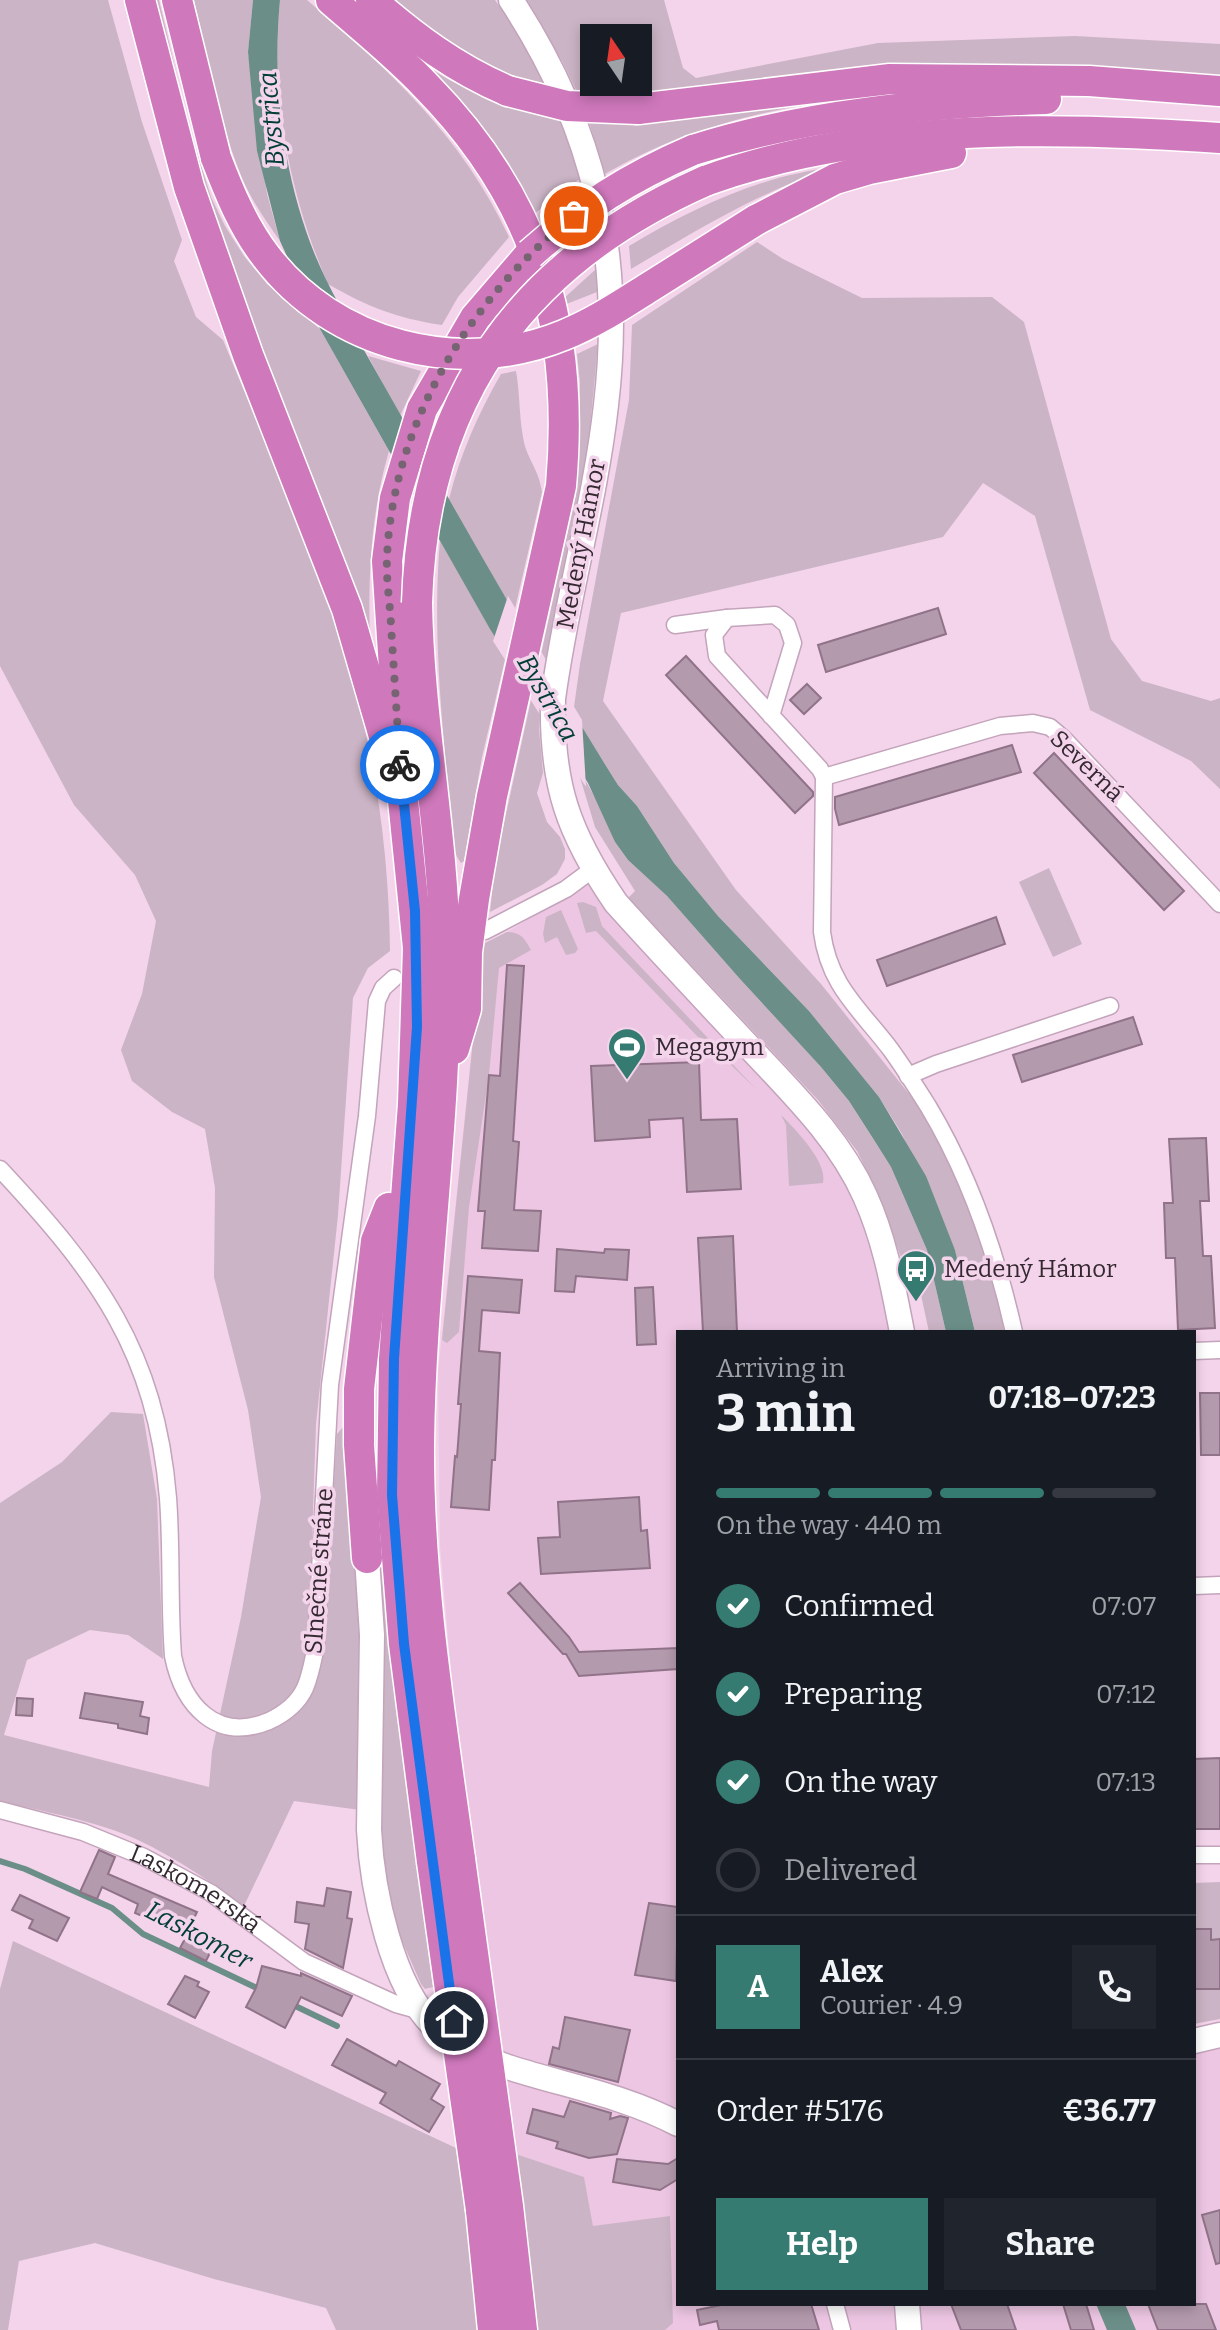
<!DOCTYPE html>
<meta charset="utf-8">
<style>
:root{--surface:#171b24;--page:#20242c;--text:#f1f3f6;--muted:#9ea1a6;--line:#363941;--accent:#357b71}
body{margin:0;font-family:Bitter,serif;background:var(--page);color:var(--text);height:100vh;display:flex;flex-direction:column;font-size:30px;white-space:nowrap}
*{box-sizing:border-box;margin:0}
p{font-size:26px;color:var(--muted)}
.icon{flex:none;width:44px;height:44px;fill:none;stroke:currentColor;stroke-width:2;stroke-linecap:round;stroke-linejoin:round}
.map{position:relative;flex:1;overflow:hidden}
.side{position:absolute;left:676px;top:1330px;width:520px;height:976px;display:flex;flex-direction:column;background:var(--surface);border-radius:0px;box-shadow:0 4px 12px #0003}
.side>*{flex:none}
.needle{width:52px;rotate:347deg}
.buttons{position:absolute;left:580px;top:24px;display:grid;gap:16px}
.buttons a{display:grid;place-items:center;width:72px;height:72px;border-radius:0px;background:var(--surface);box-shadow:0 4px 12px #0003;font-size:40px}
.pin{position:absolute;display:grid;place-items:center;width:68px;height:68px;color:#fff;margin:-34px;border:4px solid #fff;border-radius:50%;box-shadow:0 2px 8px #0007}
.courier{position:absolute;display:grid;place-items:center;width:80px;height:80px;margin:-40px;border:6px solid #1a73e8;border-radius:50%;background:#fff;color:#222;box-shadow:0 2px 10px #0007}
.overview em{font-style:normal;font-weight:700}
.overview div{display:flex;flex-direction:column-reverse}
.overview{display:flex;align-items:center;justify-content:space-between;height:136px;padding:0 40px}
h1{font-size:52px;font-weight:700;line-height:60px}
.bar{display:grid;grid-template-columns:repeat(4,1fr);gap:12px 8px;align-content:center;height:96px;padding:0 40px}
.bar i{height:10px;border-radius:6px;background:var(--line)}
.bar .current{background:var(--accent)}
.bar p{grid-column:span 4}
.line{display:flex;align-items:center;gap:20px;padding:0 40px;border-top:2px solid var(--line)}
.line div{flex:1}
.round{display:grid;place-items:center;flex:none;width:84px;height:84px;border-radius:0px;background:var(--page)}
ol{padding:0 40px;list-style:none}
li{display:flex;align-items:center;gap:24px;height:88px}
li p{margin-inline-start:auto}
li .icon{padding:8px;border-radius:50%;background:var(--accent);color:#fff;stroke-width:4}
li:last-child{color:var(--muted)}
li i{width:44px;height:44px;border:4px solid var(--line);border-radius:50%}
.button{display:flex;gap:16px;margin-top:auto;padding:16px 40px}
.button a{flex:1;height:92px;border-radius:0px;background:var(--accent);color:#fff;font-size:32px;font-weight:700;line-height:92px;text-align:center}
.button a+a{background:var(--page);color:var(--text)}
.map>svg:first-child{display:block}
</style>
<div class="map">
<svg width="1220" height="2330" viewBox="0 0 1220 2330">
<rect width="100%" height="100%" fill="#f4d4eb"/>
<polygon fill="#edc6e3" points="602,875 836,1131 904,1332 678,1332 678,2304 1194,2304 1194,2053 1220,2046 1220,2330 665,2330 673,2323 593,2226 584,2177 516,2154 453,1694 440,1546 438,1372 483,944 507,932"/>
<g fill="#cbb4c5" fill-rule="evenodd">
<path d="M 0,0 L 108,0 L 142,122 L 182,240 L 174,261 L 196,317 L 223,340 C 270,454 322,567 354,686 C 378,773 389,861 390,951 L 368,968 L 353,998 L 338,1215 L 316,1424 L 312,1541 L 330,1546 L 337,1434 L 343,1427 L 350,1538 L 357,1553 L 361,1633 L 360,1810 L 294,1801 L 244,1906 C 210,1881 176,1858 138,1840 C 97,1821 44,1812 0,1801 L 0,1503 L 62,1462 L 111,1412 L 143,1414 L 157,1499 L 163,1659 L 128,1635 L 90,1630 L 27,1660 L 4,1735 L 209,1787 L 212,1751 L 241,1617 L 261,1497 L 248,1410 L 214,1277 L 215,1188 L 205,1129 L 172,1112 L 132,1081 L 121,1050 L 142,994 L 156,921 L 135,875 L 74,805 L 0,666 Z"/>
<path d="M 153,0 L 159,0 L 189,127 L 211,197 L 225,226 L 244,256 L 267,284 L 320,329 L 389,451 C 370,516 368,579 370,646 L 209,206 Z"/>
<path d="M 194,0 L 253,0 L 248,52 L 267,194 L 280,241 C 266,221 252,201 242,178 C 219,121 208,60 194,0 Z"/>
<path d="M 280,0 L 307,0 C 390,71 462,136 509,237 L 458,297 L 442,325 C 396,318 368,307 328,284 C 289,194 271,98 280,0 Z"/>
<polygon points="386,0 495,0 515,28 548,89 479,65"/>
<path d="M 523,0 L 664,0 L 683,68 L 696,78 L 878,43 L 1075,36 L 1220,44 L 1220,78 L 937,66 L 843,69 L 660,94 L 578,94 L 562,61 ZM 594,38 L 638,38 L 638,82 L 594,82 Z"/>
<path d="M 402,43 C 415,54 427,67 441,75 C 477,97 520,106 561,118 L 581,178 L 534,214 L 509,166 L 481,130 Z"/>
<path d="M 818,102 C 741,116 673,134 605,174 L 589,122 L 617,123 Z"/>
<path d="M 836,167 C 762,190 697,230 631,269 L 629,246 C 693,208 761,175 836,167 Z"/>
<polygon points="757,242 783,259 862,298 992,297 1024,322 1111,639 1142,681 1211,701 1220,698 1220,789 1191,761 1090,710 1035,516 983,483 943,537 621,613 603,701 736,890 821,984 926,1115 967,1191 992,1266 1004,1332 975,1332 955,1250 902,1134 879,1097 809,1011 718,916 674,863 637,806 618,785 573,714 580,664 629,400 632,325"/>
<polygon points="596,269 597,292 564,305 562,300"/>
<polygon points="598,344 588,448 559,591 541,696 539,729 543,773 537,793 547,822 560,837 565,849 565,859 557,874 542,885 490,912 495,864 576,495 580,383 577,354"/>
<polygon points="368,356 421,371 400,416"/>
<path d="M 516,371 C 520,393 519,415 523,437 C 526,458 539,469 542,492 L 514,613 L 449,499 C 460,455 478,414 501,374 Z"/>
<path d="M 440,540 L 506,655 L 482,757 L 464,861 L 461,863 C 447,844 450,809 448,785 C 440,703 433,622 440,540 Z"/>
<polygon points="576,764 602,810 615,842 628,860 667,896 740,979 821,1067 849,1101 891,1167 927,1250 946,1332 929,1332 921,1295 910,1262 903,1263 877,1191 857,1151 818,1100 628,898 635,891 595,827"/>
<polygon points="1049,868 1082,944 1053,957 1019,882"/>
<polygon points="583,902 596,907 602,926 756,1089 704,1039 698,1037 596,931 586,933 577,903"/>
<polygon points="561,910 578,949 575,953 566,955 557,937 545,943 543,934 546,917"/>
<path d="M 507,932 C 521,932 525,939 531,950 L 499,968 L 489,1075 L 469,1207 L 459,1332 L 447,1343 L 442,1340 L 483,944 Z"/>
<path d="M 781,1115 C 795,1129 828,1162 823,1183 L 789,1186 L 786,1125 Z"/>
<polygon points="372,1395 388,1639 433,1987 425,1989 421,1984 399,1934 382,1875 379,1826"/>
<polygon points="1220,1882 1220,2019 1194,2024 1194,1883"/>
<polygon points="13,1941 456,2148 471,2254 477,2330 336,2330 326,2308 214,2279 95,2243 19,2261 8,2330 0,2330 0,1989"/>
<polygon points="516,2154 584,2177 593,2226 670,2216 673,2323 665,2330 533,2330 523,2205"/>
</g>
<g fill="#6b8f88">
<path d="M 253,0 L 280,0 C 272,86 283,175 315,255 C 329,289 348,320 365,352 C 393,401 420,450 449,499 C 504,595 559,692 618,785 L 637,806 L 674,863 L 718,916 L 809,1011 L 879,1097 L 926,1176 L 955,1250 L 975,1332 L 946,1332 L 927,1250 L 891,1167 L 874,1140 L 849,1101 L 821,1067 L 740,979 L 667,896 L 628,860 L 615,842 L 588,783 L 490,629 L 320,329 L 280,241 L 257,151 L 248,52 Z"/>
<polygon points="1096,2304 1125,2304 1136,2330 1107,2330"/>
</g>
<polygon fill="#f4d4eb" points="508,596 582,720 586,787 493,641"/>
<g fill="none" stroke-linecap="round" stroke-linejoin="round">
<g stroke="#6b8f88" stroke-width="6">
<polyline points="0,1861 25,1869 112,1908 143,1934 261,1990"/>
<polyline points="289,2003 337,2026"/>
</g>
</g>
<g fill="#b49aad" stroke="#907389" stroke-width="2">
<polygon points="938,608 946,634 826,672 818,645"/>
<polygon points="686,656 813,792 813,796 795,813 666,675"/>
<polygon points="807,684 821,698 804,714 790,700"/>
<polygon points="1012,745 1021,772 839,825 835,809 835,797"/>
<polygon points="1054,753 1184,891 1164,910 1034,773"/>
<polygon points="996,917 1005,944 887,986 877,960"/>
<polygon points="507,965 524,966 513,1141 519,1142 514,1210 541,1211 538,1251 482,1248 485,1211 478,1211 489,1075 500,1076"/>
<polygon points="1133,1017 1142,1044 1022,1082 1013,1055"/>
<polygon points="699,1062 701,1120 737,1119 741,1189 687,1192 683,1118 649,1120 650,1137 595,1141 591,1066"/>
<polygon points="1206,1138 1209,1201 1200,1201 1203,1256 1211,1256 1215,1328 1178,1330 1175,1258 1166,1258 1164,1203 1173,1203 1169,1139"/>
<polygon points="733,1236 737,1332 703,1332 698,1238"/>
<polygon points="557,1249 604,1253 605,1249 629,1250 627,1280 576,1276 574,1292 555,1291"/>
<polygon points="468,1276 522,1280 519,1313 482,1310 479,1351 500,1353 495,1460 492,1460 489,1510 451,1507 455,1456 457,1457 461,1404 458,1404"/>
<polygon points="653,1287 656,1344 637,1345 635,1288"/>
<polygon points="1200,1393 1220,1393 1220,1455 1201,1455"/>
<polygon points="639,1497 641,1531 647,1530 650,1568 541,1574 538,1538 560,1537 558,1502"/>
<polygon points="520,1583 569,1637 579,1652 678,1648 678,1669 579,1676 566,1654 563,1654 508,1593"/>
<polygon points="85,1693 143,1702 140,1716 149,1718 147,1734 118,1728 118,1724 80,1718"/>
<polygon points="17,1698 33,1699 32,1716 16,1715"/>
<polygon points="1220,1758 1220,1829 1194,1829 1194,1759"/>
<polygon points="99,1850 115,1857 108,1874 197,1912 186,1935 135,1913 138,1904 102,1887 97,1899 80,1892"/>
<polygon points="327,1888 351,1892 347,1918 352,1919 343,1968 305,1949 309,1924 295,1922 297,1902 324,1906"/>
<polygon points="20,1895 69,1918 57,1941 29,1928 33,1920 12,1910"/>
<polygon points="649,1903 678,1907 676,1981 635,1975"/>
<polygon points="1194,1929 1211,1929 1211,1940 1220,1939 1220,1989 1194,1989"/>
<polygon points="187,1935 213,1947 206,1961 180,1948"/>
<polygon points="262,1966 301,1976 301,1973 352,1996 342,2016 301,1997 285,2028 246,2007 256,1988"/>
<polygon points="185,1976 199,1982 197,1986 209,1992 195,2018 168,2004"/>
<polygon points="565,2017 630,2030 618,2082 549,2064 553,2047 559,2049"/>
<polygon points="347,2039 396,2066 399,2061 440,2084 431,2099 444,2107 429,2132 380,2103 386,2093 332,2065"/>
<polygon points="570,2101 611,2113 610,2119 620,2116 628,2118 617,2154 589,2158 556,2148 558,2142 527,2133 533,2109 564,2117"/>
<polygon points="678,2158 678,2179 660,2190 613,2182 617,2159 668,2164"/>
<polygon points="1220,2210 1220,2263 1216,2264 1202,2215"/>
<polygon points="726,2304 811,2304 819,2330 719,2330 717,2321 700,2325 697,2310"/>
<polygon points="951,2304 1007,2304 1016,2330 961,2330"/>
<polygon points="1063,2304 1086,2304 1094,2330 1071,2330"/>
<polygon points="1148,2304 1206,2304 1216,2330 1158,2330"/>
</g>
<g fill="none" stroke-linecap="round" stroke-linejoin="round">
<g stroke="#c3a4bb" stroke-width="19">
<g id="street">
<polyline points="675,625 727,618"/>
<path d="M 771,716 L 793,643 L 787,625 L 775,615 L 727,618 L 714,635 L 717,656 L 820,769 L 824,777 L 822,932 C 829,986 860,1009 891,1050 C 904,1068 916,1087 928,1106 C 970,1176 996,1252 1014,1332"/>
<polyline points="824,777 1000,726 1033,723 1050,727 1063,738 1220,904"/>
<polyline points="485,931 566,889 593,869"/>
<polyline points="908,1076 936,1064 1110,1006"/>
<path d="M 0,1169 C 97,1273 156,1351 168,1498 C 172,1550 169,1603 173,1656 C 183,1705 216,1743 269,1721 C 284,1714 298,1703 305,1688 C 311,1674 313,1660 316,1646 L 330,1385 L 367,1116 L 377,1001 L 383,988 L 394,978"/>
<polyline points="1194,1351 1220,1350"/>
<polyline points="1194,1586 1220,1585"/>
<path id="s1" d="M 0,1810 L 83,1832 L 144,1857 L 211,1893 L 304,1962 L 396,2004 L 421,2011"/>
<polyline points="1194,1855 1220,1855"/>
<polyline points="835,2304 842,2330"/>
</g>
</g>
<g stroke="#c3a4bb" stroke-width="27">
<g id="secondary">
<path d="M 511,0 C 594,127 624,254 606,405 C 595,504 566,600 553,699 C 551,784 568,833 616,903 C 661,953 707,1002 753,1051 C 795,1096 840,1140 865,1196 C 885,1240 893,1286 902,1332"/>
<path d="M 367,1558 L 372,1635 L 369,1830 C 372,1888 391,1987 436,2028 C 457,2047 484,2059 511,2068 C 567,2086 625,2096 678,2124"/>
<polyline points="1194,2041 1220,2035"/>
<polyline points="907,2304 909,2330"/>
</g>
</g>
<g stroke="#fff" stroke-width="33">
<g id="highway">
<polyline points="140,0 189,187 248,355 347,609 388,750"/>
<polyline points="177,0 216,158"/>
<path d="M 331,0 C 363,28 397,55 426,86 C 539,201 575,328 561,486 L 492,796 L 474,899 L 467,952 L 466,1009 L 454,1049"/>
<path d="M 371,0 C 413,37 456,69 508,91"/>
<polyline points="638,109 890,79 1089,81 1220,91"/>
<path d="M 693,150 C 808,114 926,103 1046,99"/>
<path d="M 705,181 C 868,122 1049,127 1220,138"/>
<polyline points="756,220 835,179 869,169 951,153"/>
<path d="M 417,603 C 419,719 443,833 445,950 C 448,1115 421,1278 419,1443 C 418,1582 441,1721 460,1859"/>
<polyline points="367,1558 359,1445 359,1389 376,1241 389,1208"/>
<polyline points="432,1862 404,1644 392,1495 394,1359 413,1104 418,948 402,790 387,561 395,498 422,409 475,318 530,254"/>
<polyline points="508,2206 522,2330"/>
<polyline points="481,2210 493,2330"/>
</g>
</g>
<use href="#street" stroke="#fff" stroke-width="16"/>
<use href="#secondary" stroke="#fff" stroke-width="24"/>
<use href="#highway" stroke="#cf78bc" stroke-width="30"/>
<g stroke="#fff" stroke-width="33" stroke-linecap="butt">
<g id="highway-bridge">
<polyline points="508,91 567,106 638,109"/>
<path d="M 216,158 C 229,192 243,226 265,255 C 333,346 460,378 564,335 C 594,323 621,305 648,288 C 684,265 720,243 756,220"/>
<path d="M 530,254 C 583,207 628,178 693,150"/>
<path d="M 417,603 C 423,399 520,263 705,181"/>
<polyline points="460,1859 508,2206"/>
<polyline points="432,1862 481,2210"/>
</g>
</g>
<use href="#highway-bridge" stroke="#cf78bc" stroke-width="30"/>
</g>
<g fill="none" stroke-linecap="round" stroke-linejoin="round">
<path stroke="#776472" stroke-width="8" stroke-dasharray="0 14.4" d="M 400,765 C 397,718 394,672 391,625 C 390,603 386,580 387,558 C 392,424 471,297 574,216"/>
<polyline stroke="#1a73e8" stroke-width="10" points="400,765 415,911 417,1027 394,1359 392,1495 404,1644 454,2021"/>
</g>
<defs>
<g id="stadium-pin" transform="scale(2)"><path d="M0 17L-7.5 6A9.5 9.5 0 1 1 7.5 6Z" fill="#357b71" stroke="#f4d4eb"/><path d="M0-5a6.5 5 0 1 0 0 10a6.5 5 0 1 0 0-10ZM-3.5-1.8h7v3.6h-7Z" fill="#fff"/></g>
<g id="bus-pin" transform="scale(2)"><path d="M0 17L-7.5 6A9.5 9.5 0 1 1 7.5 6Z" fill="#357b71" stroke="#f4d4eb"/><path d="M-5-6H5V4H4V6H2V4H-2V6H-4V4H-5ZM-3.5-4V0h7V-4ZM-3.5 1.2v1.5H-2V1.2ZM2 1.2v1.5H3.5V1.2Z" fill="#fff"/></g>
</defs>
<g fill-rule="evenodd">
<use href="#stadium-pin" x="627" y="1047"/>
<use href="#bus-pin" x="916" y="1269"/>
</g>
<g text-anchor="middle" stroke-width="7" stroke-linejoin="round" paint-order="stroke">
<g font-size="24" fill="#342831" stroke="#f4d4eb">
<text transform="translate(581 544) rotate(-79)" y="8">Medený Hámor</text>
<text transform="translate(1087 766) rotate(44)" y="8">Severná</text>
<text transform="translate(319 1571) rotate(-86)" y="8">Slnečné stráne</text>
<text dy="8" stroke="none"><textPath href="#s1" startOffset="212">Laskomerská</textPath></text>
</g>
<g font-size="24" fill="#342831" stroke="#f4d4eb" text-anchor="start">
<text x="655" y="1055">Megagym</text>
<text x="944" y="1277">Medený Hámor</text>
</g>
<g font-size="26" font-style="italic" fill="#033d37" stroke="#f4d4eb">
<text transform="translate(271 119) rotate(-95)" y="9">Bystrica</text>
<text transform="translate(548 698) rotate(60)" y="9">Bystrica</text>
<text transform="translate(199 1935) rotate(28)" y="9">Laskomer</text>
</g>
</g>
</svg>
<div class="buttons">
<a><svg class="needle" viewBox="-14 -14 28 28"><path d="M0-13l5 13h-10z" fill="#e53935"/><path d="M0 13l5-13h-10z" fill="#9ea1a6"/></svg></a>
</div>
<div class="pin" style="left:574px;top:216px;background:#ea580c"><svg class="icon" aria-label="bag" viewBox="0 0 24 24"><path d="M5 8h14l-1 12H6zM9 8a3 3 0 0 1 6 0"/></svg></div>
<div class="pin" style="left:454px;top:2021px;background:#1f2937"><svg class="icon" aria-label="home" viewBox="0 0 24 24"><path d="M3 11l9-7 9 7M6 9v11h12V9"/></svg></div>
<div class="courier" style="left:400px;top:765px"><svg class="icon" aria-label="bike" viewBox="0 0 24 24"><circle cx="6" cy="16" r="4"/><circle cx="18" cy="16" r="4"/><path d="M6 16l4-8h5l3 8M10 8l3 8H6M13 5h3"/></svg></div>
<section class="side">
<div class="overview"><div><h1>3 min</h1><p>Arriving in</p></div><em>07:18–07:23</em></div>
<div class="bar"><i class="current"></i><i class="current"></i><i class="current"></i><i></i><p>On the way · 440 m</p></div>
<ol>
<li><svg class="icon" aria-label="check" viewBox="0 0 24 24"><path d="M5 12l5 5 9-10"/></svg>Confirmed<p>07:07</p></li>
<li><svg class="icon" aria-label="check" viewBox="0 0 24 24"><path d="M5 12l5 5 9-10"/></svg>Preparing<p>07:12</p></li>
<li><svg class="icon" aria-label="check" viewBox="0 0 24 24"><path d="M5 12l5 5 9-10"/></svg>On the way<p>07:13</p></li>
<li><i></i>Delivered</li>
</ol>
<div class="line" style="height:144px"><b class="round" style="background:var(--accent);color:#fff">A</b><div><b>Alex</b><p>Courier · 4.9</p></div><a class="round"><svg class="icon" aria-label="phone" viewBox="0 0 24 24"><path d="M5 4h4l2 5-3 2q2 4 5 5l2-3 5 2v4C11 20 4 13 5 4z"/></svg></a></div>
<div class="line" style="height:104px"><div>Order #5176</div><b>€36.77</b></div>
<div class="button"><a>Help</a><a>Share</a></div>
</section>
</div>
